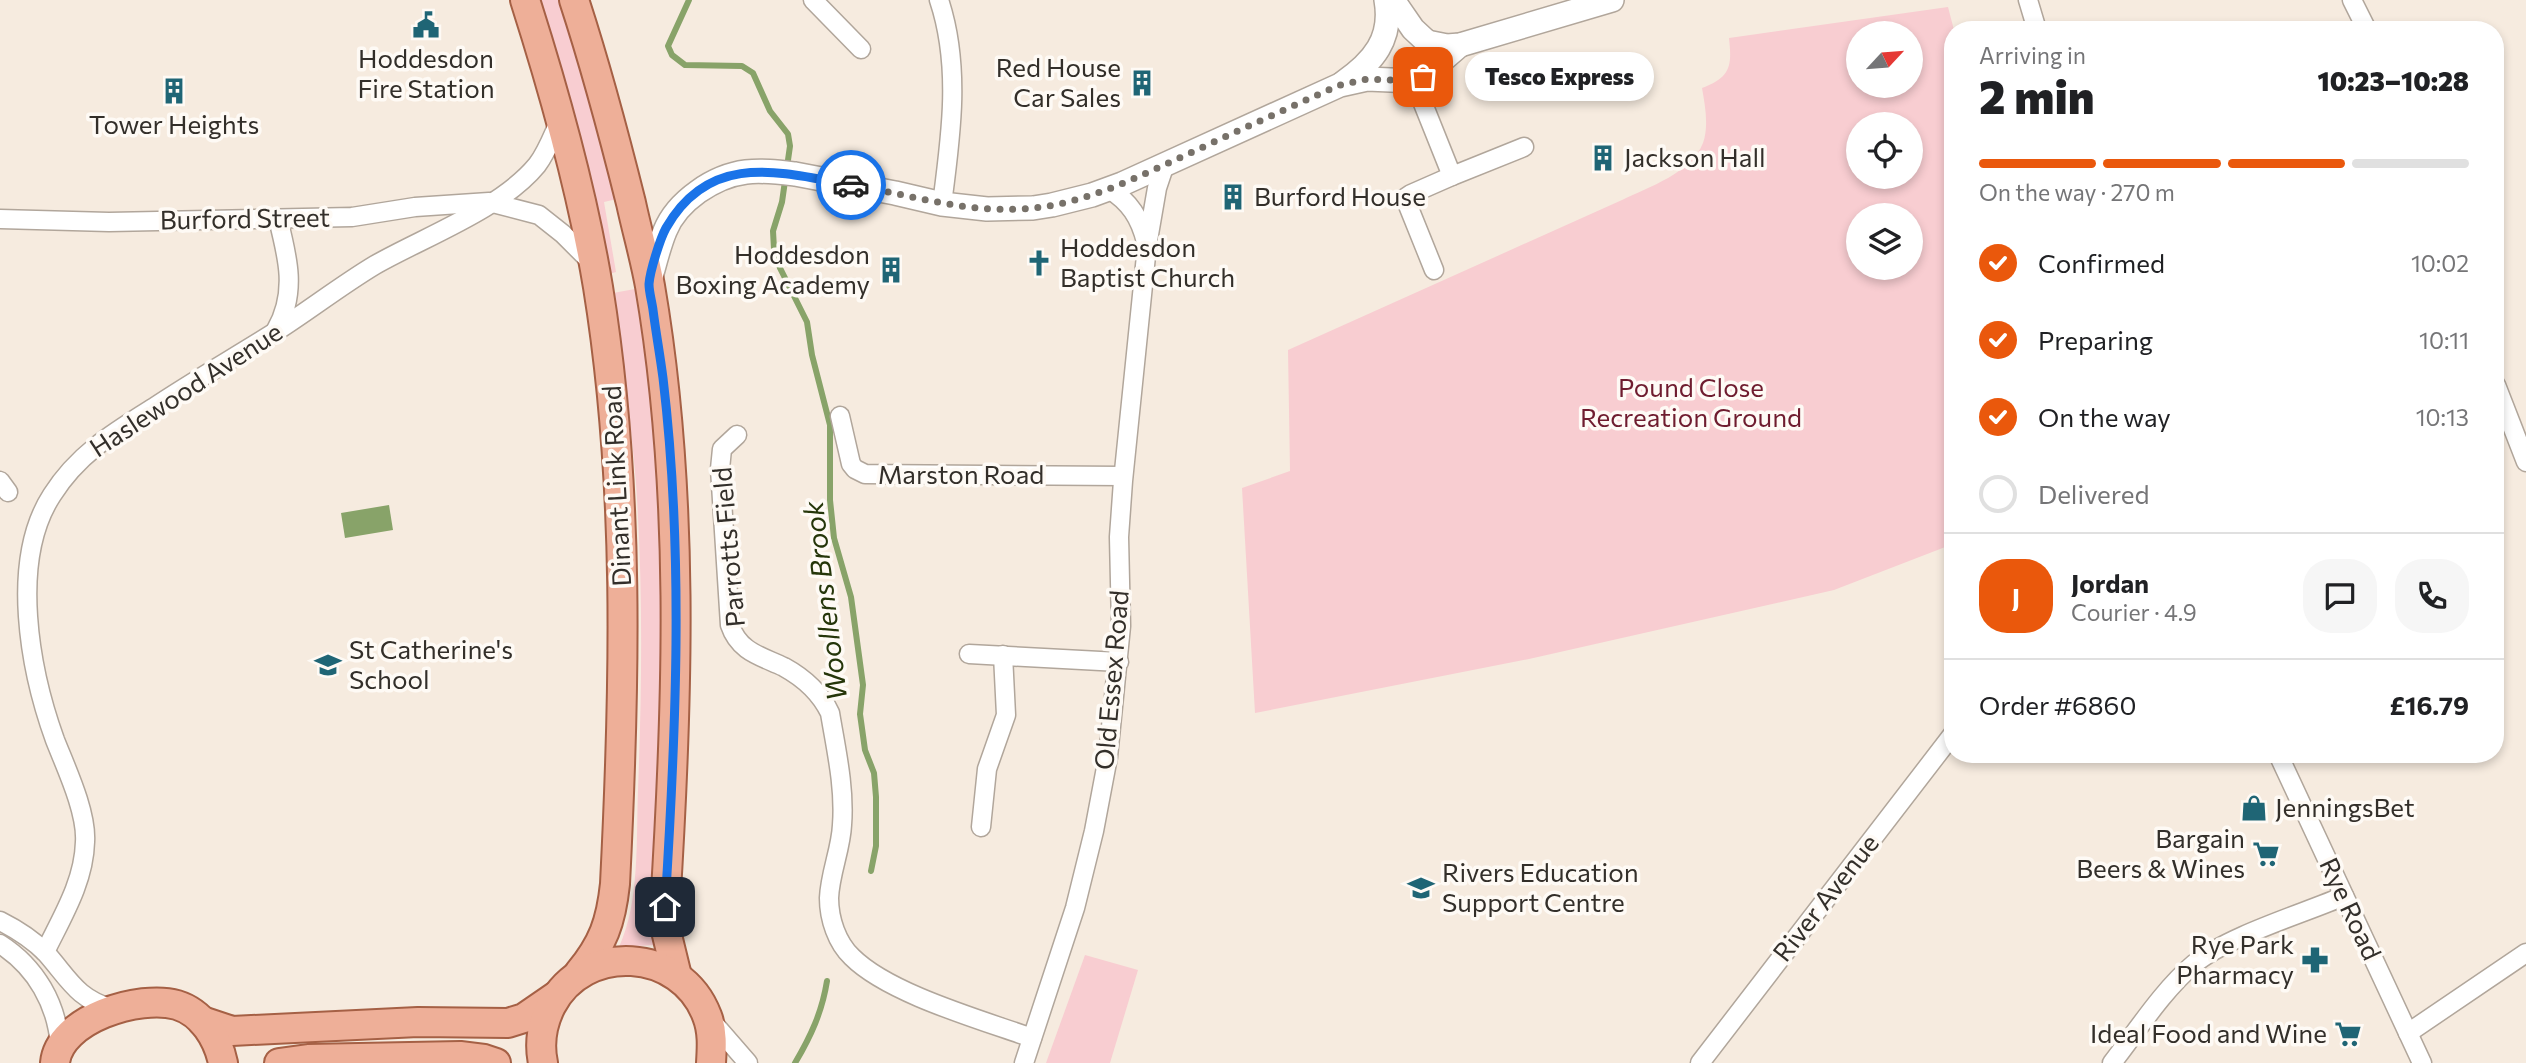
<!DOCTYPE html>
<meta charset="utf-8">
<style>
:root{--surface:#fff;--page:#f6f6f6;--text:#202124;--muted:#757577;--line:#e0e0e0;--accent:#ea580c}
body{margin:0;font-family:Commissioner,sans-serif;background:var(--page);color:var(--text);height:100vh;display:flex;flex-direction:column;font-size:26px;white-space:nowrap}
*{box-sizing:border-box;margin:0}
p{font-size:23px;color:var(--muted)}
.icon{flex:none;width:38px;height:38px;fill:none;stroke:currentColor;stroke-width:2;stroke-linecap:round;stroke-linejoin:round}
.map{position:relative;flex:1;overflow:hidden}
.drawer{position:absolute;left:1944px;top:21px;width:560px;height:742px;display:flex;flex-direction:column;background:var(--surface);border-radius:28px;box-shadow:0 4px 10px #0003}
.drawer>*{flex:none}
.needle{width:46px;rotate:64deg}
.fabs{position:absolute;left:1846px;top:21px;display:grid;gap:14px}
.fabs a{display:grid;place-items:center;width:77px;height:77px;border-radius:50%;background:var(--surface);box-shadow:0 4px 10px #0003;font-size:35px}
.pin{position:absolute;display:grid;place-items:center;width:60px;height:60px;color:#fff;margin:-30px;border-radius:14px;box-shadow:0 4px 10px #0006}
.courier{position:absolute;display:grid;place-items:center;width:70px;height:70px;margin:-35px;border:5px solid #1a73e8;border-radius:50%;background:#fff;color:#222;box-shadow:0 2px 9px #0007}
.bubble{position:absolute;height:49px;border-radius:24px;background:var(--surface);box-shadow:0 4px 10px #0003;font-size:23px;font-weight:800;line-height:49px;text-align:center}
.head em{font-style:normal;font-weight:800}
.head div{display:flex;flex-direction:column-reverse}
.head{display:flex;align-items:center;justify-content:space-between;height:119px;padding:0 35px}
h1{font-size:46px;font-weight:800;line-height:52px}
.bar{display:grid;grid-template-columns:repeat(4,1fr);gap:10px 7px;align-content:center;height:84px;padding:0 35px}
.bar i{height:9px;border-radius:5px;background:var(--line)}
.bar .selected{background:var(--accent)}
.bar p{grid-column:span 4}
.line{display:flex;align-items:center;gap:18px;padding:0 35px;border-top:2px solid var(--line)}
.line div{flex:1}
.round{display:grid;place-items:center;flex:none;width:74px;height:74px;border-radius:28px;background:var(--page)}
ol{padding:0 35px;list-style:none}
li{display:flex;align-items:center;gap:21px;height:77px}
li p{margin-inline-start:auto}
li .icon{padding:7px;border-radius:50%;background:var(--accent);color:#fff;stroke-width:4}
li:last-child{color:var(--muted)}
li i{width:38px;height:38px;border:4px solid var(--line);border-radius:50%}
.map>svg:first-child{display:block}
</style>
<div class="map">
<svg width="2526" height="1063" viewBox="0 0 2526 1063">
<rect width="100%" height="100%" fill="#f6ebdf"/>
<g fill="#f8cdd1" fill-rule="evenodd">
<polygon points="540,0 563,0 617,199 604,202 616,272 609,274 577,127"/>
<path d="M 1948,7 L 1954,30 L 1953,544 L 1834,590 L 1529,659 L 1255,713 L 1242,488 L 1290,471 L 1288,350 L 1622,200 C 1649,187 1691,173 1703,143 C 1709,126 1705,105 1702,88 C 1731,77 1732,66 1729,38 ZM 1858,33 L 1911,33 L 1911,86 L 1858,86 ZM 1858,124 L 1911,124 L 1911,177 L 1858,177 ZM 1911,215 L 1911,268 L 1858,268 L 1858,215 Z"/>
<path d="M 635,289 L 648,376 L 657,463 L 662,546 L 662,768 L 652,932 L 655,945 L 619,947 C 640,902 636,839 638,790 C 642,687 643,585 636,483 C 631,419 621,356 613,293 Z"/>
<polygon points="1085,955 1138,970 1110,1063 1046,1063"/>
</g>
<polygon fill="#88a369" points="389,505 393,530 345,538 341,513"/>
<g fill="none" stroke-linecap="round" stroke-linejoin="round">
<g stroke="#88a369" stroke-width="6">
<polyline points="689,0 668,46 672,55 685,65 742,66 753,73 770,111 788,134 790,146 782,202 773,231 774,249 780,268 807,322 812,355 830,425 830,500 834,538 851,597 863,685 860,714 865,750 874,773 876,797 876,846 871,871"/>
<path d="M 795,1063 C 811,1036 822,1012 827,981"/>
</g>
<g stroke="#b1a69b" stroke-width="21">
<g id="minor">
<polyline points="813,0 861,49"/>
<path d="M 939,0 C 961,66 951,136 942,204"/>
<polyline points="2028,0 2037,30"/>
<polyline points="2352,0 2367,30"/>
<polyline points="1414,81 1452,176 1524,147"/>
<path d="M 1109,189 C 1130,202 1140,218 1146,242"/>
<polyline points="0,219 109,222 352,217 415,207 489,202 539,215 563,234 593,264"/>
<polyline points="1434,270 1405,198 1411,194 1452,176"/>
<path d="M 276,330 C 297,293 288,258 278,219"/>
<polyline points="2496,385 2526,462"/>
<polyline points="840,416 851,464 855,469 865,474 1123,476"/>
<path d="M 737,435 L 722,449 L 720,469 L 730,625 C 739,652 761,656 784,667 C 804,678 820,692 830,713 C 836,749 845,788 842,825 C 841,849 830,873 829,898 C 829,919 837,943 852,957 C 889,994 982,1020 1032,1038"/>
<polyline points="0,481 8,492"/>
<polyline points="969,654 1119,662"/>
<polyline points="2278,754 2422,1063"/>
<polyline points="981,827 987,769 1006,715 1003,655"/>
<path d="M 0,921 C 16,929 33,940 46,953 C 69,979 77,999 113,1009"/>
<path d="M 0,944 C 36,967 57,1004 60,1046"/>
<path d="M 45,952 C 62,917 84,882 85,842 C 87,812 66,768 55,740 C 30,671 9,561 52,495 C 78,454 113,433 153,408 C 192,382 232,359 272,334 C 307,312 340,286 375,265 C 424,237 501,209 537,165 C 547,152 553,135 560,120"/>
<polyline points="709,1018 748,1063"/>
<polyline points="2408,1033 2526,953"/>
<polyline points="1024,1063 1075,908 1094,831 1108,757 1121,626 1119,537 1123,481 1147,246 1157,188 1165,164"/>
<polyline points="1700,1063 1953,734"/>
<path d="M 2112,1063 C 2137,1031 2163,990 2194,964 C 2228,936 2302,914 2344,896"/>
</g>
</g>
<g stroke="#b1a69b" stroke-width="26">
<g id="tertiary">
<polyline points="1393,0 1413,29 1427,42 1434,52"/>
<polyline points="1427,42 1447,46 1460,45 1612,0"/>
<path d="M 1343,83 C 1373,62 1393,39 1386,0"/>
<path d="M 649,284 C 654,267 658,248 665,231 C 677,201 714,176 746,172 C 762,170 778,172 795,174 L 895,193 L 942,204 L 987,209 L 1033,208 L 1052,205 L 1092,195 L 1122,184 L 1340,85 L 1367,79 L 1414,81 L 1423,77 L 1460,45"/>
</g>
</g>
<g stroke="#a56045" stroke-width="32">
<g id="primary">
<path d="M 525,0 C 555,94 582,190 598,287 C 630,485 625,685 615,884 C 611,922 603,944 579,973"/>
<path d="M 574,0 C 596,67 614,135 631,203 C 637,231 645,258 650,286 C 685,491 678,700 665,907 L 666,931 L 677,976"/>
<polyline points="202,1021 232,1031 418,1022 508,1023 524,1018 556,996"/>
<path d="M 55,1063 C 59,1019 140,994 177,1005 C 203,1013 218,1039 223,1063"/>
<polyline points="279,1063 308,1059 460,1056 484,1059 496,1063"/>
<path d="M 543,1063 C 539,1044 542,1024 551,1006 C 584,942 681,947 707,1016 C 713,1031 712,1047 711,1063"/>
</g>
</g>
<use href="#minor" stroke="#fff" stroke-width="18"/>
<use href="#tertiary" stroke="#fff" stroke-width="23"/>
<use href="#primary" stroke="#eeaf98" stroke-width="28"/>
</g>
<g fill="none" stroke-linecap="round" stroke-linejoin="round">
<path stroke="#777169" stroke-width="7" stroke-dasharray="0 12.6" d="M 851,185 C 907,194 961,212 1019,209 C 1080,207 1135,178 1190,153 C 1240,130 1290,107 1340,85 L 1367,79 L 1414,81 L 1423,77"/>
<path stroke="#1a73e8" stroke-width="9" d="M 665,907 C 676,731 684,554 663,378 C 660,355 656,333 653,310 C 652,302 649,292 649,284 C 650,271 660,239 666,228 C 710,151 780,172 851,185"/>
</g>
<defs>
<g id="civic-bare" transform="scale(2.1)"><path d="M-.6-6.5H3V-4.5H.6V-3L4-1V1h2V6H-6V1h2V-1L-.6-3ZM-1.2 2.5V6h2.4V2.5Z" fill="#1f6575" stroke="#fefaf5" stroke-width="2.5" paint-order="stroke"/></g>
<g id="building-bare" transform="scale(2.1)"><path d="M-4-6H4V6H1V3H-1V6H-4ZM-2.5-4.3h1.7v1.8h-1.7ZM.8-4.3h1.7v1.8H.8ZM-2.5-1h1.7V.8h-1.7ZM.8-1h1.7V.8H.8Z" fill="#1f6575" stroke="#fefaf5" stroke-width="2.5" paint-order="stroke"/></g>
<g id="church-bare" transform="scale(2.1)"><path d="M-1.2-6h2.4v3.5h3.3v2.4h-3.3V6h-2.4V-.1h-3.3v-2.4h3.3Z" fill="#1f6575" stroke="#fefaf5" stroke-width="2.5" paint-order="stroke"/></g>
<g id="school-bare" transform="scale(2.1)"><path d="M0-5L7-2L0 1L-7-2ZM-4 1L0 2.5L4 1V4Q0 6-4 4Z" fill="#1f6575" stroke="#fefaf5" stroke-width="2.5" paint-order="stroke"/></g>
<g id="shop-bare" transform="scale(2.1)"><path d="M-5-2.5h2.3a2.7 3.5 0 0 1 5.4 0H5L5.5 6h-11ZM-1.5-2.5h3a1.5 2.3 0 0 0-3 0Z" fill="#1f6575" stroke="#fefaf5" stroke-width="2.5" paint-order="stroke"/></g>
<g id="supermarket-bare" transform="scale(2.1)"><path d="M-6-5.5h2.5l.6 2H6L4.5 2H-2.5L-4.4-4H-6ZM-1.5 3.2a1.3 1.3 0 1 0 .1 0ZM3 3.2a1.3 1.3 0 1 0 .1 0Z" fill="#1f6575" stroke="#fefaf5" stroke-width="2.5" paint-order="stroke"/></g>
<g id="pharmacy-bare" transform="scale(2.1)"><path d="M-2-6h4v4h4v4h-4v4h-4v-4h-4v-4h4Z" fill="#1f6575" stroke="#fefaf5" stroke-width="2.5" paint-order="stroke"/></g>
</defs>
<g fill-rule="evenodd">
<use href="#civic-bare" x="426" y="25"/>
<use href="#building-bare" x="1142" y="83"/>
<use href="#building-bare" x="174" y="91"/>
<use href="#building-bare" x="1603" y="158"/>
<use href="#building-bare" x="1233" y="197"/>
<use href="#church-bare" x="1039" y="263"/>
<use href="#building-bare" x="891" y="270"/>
<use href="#school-bare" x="328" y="665"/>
<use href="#shop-bare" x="2254" y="808"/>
<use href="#supermarket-bare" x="2266" y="854"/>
<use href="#school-bare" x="1421" y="888"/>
<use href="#pharmacy-bare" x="2315" y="960"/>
<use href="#supermarket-bare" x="2348" y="1034"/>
</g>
<g text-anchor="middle" stroke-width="7" stroke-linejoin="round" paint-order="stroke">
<g font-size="26" fill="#332f2a" stroke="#fefaf5" text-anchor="start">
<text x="426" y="68" text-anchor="middle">Hoddesdon<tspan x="426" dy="30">Fire Station</tspan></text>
<text x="1121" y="77" text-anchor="end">Red House<tspan x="1121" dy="30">Car Sales</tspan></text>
<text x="174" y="134" text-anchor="middle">Tower Heights</text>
<text x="1624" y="167">Jackson Hall</text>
<text x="1254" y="206">Burford House</text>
<text x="1060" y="257">Hoddesdon<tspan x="1060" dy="30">Baptist Church</tspan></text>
<text x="870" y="264" text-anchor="end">Hoddesdon<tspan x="870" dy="30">Boxing Academy</tspan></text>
<text x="349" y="659">St Catherine's<tspan x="349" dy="30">School</tspan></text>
<text x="2275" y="817">JenningsBet</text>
<text x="2245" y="848" text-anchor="end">Bargain<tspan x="2245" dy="30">Beers &amp; Wines</tspan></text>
<text x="1442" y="882">Rivers Education<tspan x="1442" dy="30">Support Centre</tspan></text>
<text x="2294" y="954" text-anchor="end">Rye Park<tspan x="2294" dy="30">Pharmacy</tspan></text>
<text x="2327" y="1043" text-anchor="end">Ideal Food and Wine</text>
</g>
<g font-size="26" fill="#332f2a" stroke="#fefaf5">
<text transform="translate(245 219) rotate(-1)" y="9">Burford Street</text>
<text transform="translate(186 390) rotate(-33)" y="9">Haslewood Avenue</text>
<text x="961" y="484">Marston Road</text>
<text transform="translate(617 486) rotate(-93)" y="9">Dinant Link Road</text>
<text transform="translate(729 547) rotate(-95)" y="9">Parrotts Field</text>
<text transform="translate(1112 680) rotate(-85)" y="9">Old Essex Road</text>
<text transform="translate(1826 898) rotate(-52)" y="9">River Avenue</text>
<text transform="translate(2350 909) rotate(65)" y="9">Rye Road</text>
</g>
<g font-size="26" fill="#6f1c2f" stroke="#fefaf5">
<text x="1691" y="397">Pound Close<tspan x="1691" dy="30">Recreation Ground</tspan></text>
</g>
<g font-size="28" font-style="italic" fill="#25360a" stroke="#fefaf5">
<text transform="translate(825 601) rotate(-97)" y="10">Woollens Brook</text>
</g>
</g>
</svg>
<div class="fabs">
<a><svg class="needle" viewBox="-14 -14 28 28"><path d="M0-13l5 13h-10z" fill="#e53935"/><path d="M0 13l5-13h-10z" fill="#757577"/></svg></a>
<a><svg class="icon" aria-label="locate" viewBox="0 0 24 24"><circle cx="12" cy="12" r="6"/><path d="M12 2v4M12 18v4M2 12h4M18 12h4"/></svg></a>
<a><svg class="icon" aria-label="layers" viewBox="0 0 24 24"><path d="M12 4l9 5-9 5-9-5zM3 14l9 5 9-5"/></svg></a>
</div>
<div class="pin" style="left:1423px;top:77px;background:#ea580c"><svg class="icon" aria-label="bag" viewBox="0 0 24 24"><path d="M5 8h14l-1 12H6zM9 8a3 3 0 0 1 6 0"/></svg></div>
<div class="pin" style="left:665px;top:907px;background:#1f2937"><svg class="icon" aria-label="home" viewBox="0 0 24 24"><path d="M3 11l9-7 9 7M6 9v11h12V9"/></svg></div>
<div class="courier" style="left:851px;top:185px"><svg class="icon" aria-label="car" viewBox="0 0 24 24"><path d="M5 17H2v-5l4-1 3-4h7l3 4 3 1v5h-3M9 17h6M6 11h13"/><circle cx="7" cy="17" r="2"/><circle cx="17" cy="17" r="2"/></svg></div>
<div class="bubble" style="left:1465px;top:52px;width:189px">Tesco Express</div>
<section class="drawer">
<div class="head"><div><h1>2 min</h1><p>Arriving in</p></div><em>10:23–10:28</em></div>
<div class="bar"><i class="selected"></i><i class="selected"></i><i class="selected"></i><i></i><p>On the way · 270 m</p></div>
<ol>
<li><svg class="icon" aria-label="check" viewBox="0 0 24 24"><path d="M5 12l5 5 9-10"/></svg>Confirmed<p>10:02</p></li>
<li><svg class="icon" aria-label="check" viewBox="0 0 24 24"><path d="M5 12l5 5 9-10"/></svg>Preparing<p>10:11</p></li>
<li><svg class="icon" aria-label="check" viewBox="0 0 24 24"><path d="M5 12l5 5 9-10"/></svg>On the way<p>10:13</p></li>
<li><i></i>Delivered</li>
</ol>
<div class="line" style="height:126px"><b class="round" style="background:var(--accent);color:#fff">J</b><div><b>Jordan</b><p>Courier · 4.9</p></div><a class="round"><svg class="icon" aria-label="chat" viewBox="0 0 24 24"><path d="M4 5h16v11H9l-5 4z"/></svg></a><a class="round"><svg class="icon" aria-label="phone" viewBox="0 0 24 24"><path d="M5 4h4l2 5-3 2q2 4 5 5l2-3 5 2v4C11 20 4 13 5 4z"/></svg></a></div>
<div class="line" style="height:91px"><div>Order #6860</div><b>£16.79</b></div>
</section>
</div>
